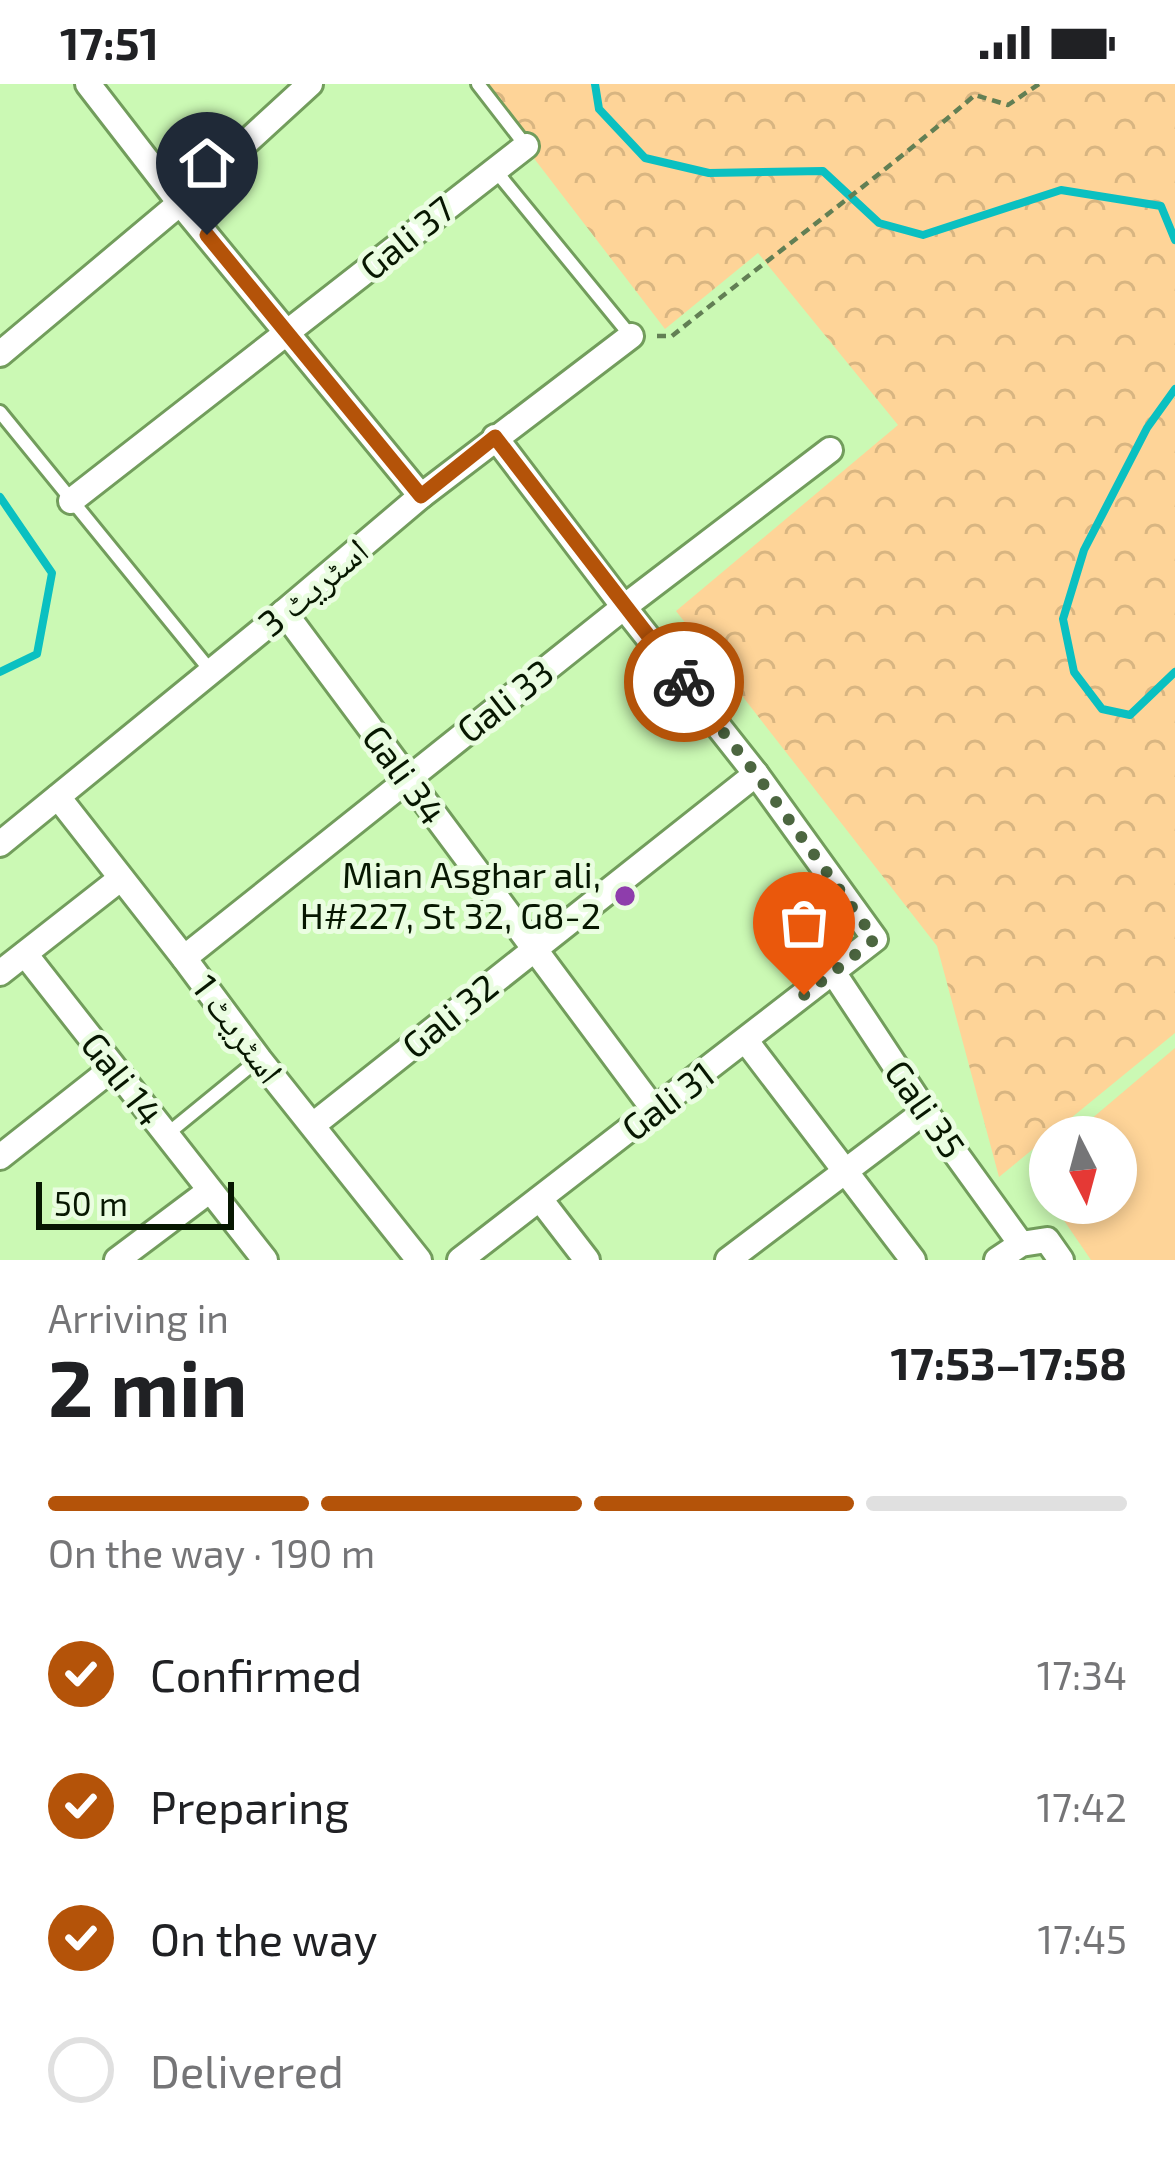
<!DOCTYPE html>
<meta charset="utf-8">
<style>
:root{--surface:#fff;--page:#f6f6f6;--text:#202124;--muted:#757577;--line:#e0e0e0;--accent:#b45309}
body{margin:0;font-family:"Exo 2","Noto Naskh Arabic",sans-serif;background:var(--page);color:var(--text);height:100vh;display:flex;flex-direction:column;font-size:45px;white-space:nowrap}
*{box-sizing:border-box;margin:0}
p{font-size:39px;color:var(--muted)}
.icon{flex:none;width:66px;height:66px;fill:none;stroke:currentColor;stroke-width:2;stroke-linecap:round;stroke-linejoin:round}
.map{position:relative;height:1176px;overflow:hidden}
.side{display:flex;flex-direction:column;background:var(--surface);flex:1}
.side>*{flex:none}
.needle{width:78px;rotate:174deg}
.buttons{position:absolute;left:1029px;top:1032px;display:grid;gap:24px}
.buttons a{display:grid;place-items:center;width:108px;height:108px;border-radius:50%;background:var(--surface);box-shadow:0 6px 18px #0003;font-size:60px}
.scale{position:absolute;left:36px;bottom:30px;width:198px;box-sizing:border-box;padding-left:12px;border:6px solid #071701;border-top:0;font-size:33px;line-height:42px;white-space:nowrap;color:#071701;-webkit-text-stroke:9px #eafde1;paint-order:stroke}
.pin{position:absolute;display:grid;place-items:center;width:102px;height:102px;color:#fff;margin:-123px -51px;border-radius:50% 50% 50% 0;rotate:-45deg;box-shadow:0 0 12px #0007}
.pin .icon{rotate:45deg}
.courier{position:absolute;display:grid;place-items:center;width:120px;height:120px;margin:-60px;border:9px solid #b45309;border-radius:50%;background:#fff;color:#222;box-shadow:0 3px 15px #0007}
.headline em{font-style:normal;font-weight:700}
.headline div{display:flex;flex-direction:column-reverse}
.headline{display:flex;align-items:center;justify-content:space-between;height:204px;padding:0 48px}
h1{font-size:78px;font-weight:700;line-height:90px}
.bar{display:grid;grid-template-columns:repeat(4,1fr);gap:18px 12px;align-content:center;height:144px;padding:0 48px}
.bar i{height:15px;border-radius:9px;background:var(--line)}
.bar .current{background:var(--accent)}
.bar p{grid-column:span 4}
ol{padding:0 48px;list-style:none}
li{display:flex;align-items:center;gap:36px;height:132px}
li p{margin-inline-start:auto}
li .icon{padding:12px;border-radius:50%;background:var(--accent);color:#fff;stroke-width:4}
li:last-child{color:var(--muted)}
li i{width:66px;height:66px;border:6px solid var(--line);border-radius:50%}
.status{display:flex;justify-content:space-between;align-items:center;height:84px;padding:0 60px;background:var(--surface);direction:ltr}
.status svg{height:33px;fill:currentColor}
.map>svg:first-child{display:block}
</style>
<div class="status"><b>17:51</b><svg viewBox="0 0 49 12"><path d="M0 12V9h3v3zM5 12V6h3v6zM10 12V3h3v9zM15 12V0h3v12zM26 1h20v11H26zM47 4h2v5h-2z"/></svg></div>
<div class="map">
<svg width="1175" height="1176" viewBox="0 0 1175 1176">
<defs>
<pattern id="forest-crowns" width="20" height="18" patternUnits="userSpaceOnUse" patternTransform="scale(3)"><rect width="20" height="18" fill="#fed498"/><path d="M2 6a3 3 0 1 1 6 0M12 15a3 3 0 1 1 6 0" fill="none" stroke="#d8b581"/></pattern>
</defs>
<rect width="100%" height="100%" fill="#cbf9b4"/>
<polygon fill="#fed498" points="1175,964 1175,1176 1091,1176 1052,1119 1116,1119 1116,1053 1070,1053"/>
<polygon fill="url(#forest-crowns)" points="477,0 1175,0 1175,949 999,1093 937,862 676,527 898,341 758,169 665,245"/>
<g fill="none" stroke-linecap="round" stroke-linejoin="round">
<g stroke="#0ac0c1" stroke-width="8">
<polyline points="595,0 599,25 645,74 709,89 823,87 879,139 923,151 1061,106 1161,122 1175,156"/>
<polyline points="1175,305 1147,344 1084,466 1063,535 1074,588 1102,625 1130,631 1175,588"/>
<polyline points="0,413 52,489 37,570 0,588"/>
</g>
<g stroke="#729d5c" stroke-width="18">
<g id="service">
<polyline points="478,0 526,62"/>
<polyline points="495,86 630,251"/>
<polyline points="0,328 210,586"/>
<polyline points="166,1051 259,975"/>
</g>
</g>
<g stroke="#729d5c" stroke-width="30">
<g id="minor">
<polyline points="88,0 180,119 421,412"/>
<polyline points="0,270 180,119 310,0"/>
<polyline points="71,417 526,62"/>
<polyline points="284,528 655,1027"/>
<polyline points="58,713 184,874 259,975 419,1176"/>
<polyline points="0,760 284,528 421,412 631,252"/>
<polyline points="25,870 265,1176"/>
<polyline points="184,874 624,523 830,366"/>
<polyline points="833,888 925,1027 1021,1160"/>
<polyline points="0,889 120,795"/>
<polyline points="746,957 913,1176"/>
<polyline points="313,1041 756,690"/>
<polyline points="0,1073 113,984"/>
<polyline points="540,1115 587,1176"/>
<polyline points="117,1176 209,1107"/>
<polyline points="460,1176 875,855 756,690 624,523 495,353"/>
<polyline points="728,1176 925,1027"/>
<polyline points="997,1176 1021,1160 1047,1156 1061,1176"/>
</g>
</g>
<path stroke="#627f54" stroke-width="4.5" stroke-dasharray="9 6" stroke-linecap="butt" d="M 657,252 L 672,252 C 773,171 877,95 975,11 L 1008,21 L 1039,0"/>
<use href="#service" stroke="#fff" stroke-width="12"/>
<use href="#minor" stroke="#fff" stroke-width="24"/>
</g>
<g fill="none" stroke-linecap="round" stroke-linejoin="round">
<polyline stroke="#4c6640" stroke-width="12" stroke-dasharray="0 21.6" points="684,598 756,690 875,855 804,911"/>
<polyline stroke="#b45309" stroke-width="15" points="207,151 421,412 495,353 684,598"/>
</g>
<circle fill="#8e3dac" stroke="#eafde1" stroke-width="4.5" cx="625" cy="812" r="12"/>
<g text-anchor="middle" stroke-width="10" stroke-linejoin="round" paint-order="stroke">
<g font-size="36" fill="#071701" stroke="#eafde1">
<text transform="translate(407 154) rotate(-39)" y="13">Gali 37</text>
<text transform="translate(313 503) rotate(-40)" y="13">اسٹریٹ 3</text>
<text transform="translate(505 617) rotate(-38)" y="13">Gali 33</text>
<text transform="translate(404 691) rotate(54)" y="13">Gali 34</text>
<text transform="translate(450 932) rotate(-39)" y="13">Gali 32</text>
<text transform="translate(238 945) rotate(53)" y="13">اسٹریٹ 1</text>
<text transform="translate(122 995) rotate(52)" y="13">Gali 14</text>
<text transform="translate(668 1017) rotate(-37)" y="13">Gali 31</text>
<text transform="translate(925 1025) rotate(55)" y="13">Gali 35</text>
</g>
<g font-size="36" fill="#071701" stroke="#eafde1" text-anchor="end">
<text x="601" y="804">Mian Asghar ali,<tspan x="601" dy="41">H#227, St 32, G8-2</tspan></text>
</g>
</g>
</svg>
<div class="buttons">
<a><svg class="needle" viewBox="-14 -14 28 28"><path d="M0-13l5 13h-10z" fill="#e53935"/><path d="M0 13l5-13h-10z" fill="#757577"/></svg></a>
</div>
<div class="scale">50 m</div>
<div class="pin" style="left:804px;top:911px;background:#ea580c"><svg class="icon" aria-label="bag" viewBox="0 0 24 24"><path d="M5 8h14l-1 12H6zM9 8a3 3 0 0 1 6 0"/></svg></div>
<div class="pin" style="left:207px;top:151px;background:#1f2937"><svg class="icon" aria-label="home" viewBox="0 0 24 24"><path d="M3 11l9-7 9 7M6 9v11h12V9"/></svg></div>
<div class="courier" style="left:684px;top:598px"><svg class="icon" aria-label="bike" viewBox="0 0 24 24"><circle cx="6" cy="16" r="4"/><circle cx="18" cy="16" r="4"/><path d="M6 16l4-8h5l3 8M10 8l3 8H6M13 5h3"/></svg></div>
</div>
<section class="side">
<div class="headline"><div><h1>2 min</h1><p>Arriving in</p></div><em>17:53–17:58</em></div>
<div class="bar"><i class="current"></i><i class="current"></i><i class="current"></i><i></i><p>On the way · 190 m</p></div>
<ol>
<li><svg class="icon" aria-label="check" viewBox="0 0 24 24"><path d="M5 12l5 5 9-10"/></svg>Confirmed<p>17:34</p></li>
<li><svg class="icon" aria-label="check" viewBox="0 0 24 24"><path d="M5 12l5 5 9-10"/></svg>Preparing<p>17:42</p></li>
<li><svg class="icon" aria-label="check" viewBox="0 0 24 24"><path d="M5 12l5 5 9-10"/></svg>On the way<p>17:45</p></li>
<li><i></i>Delivered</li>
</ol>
</section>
